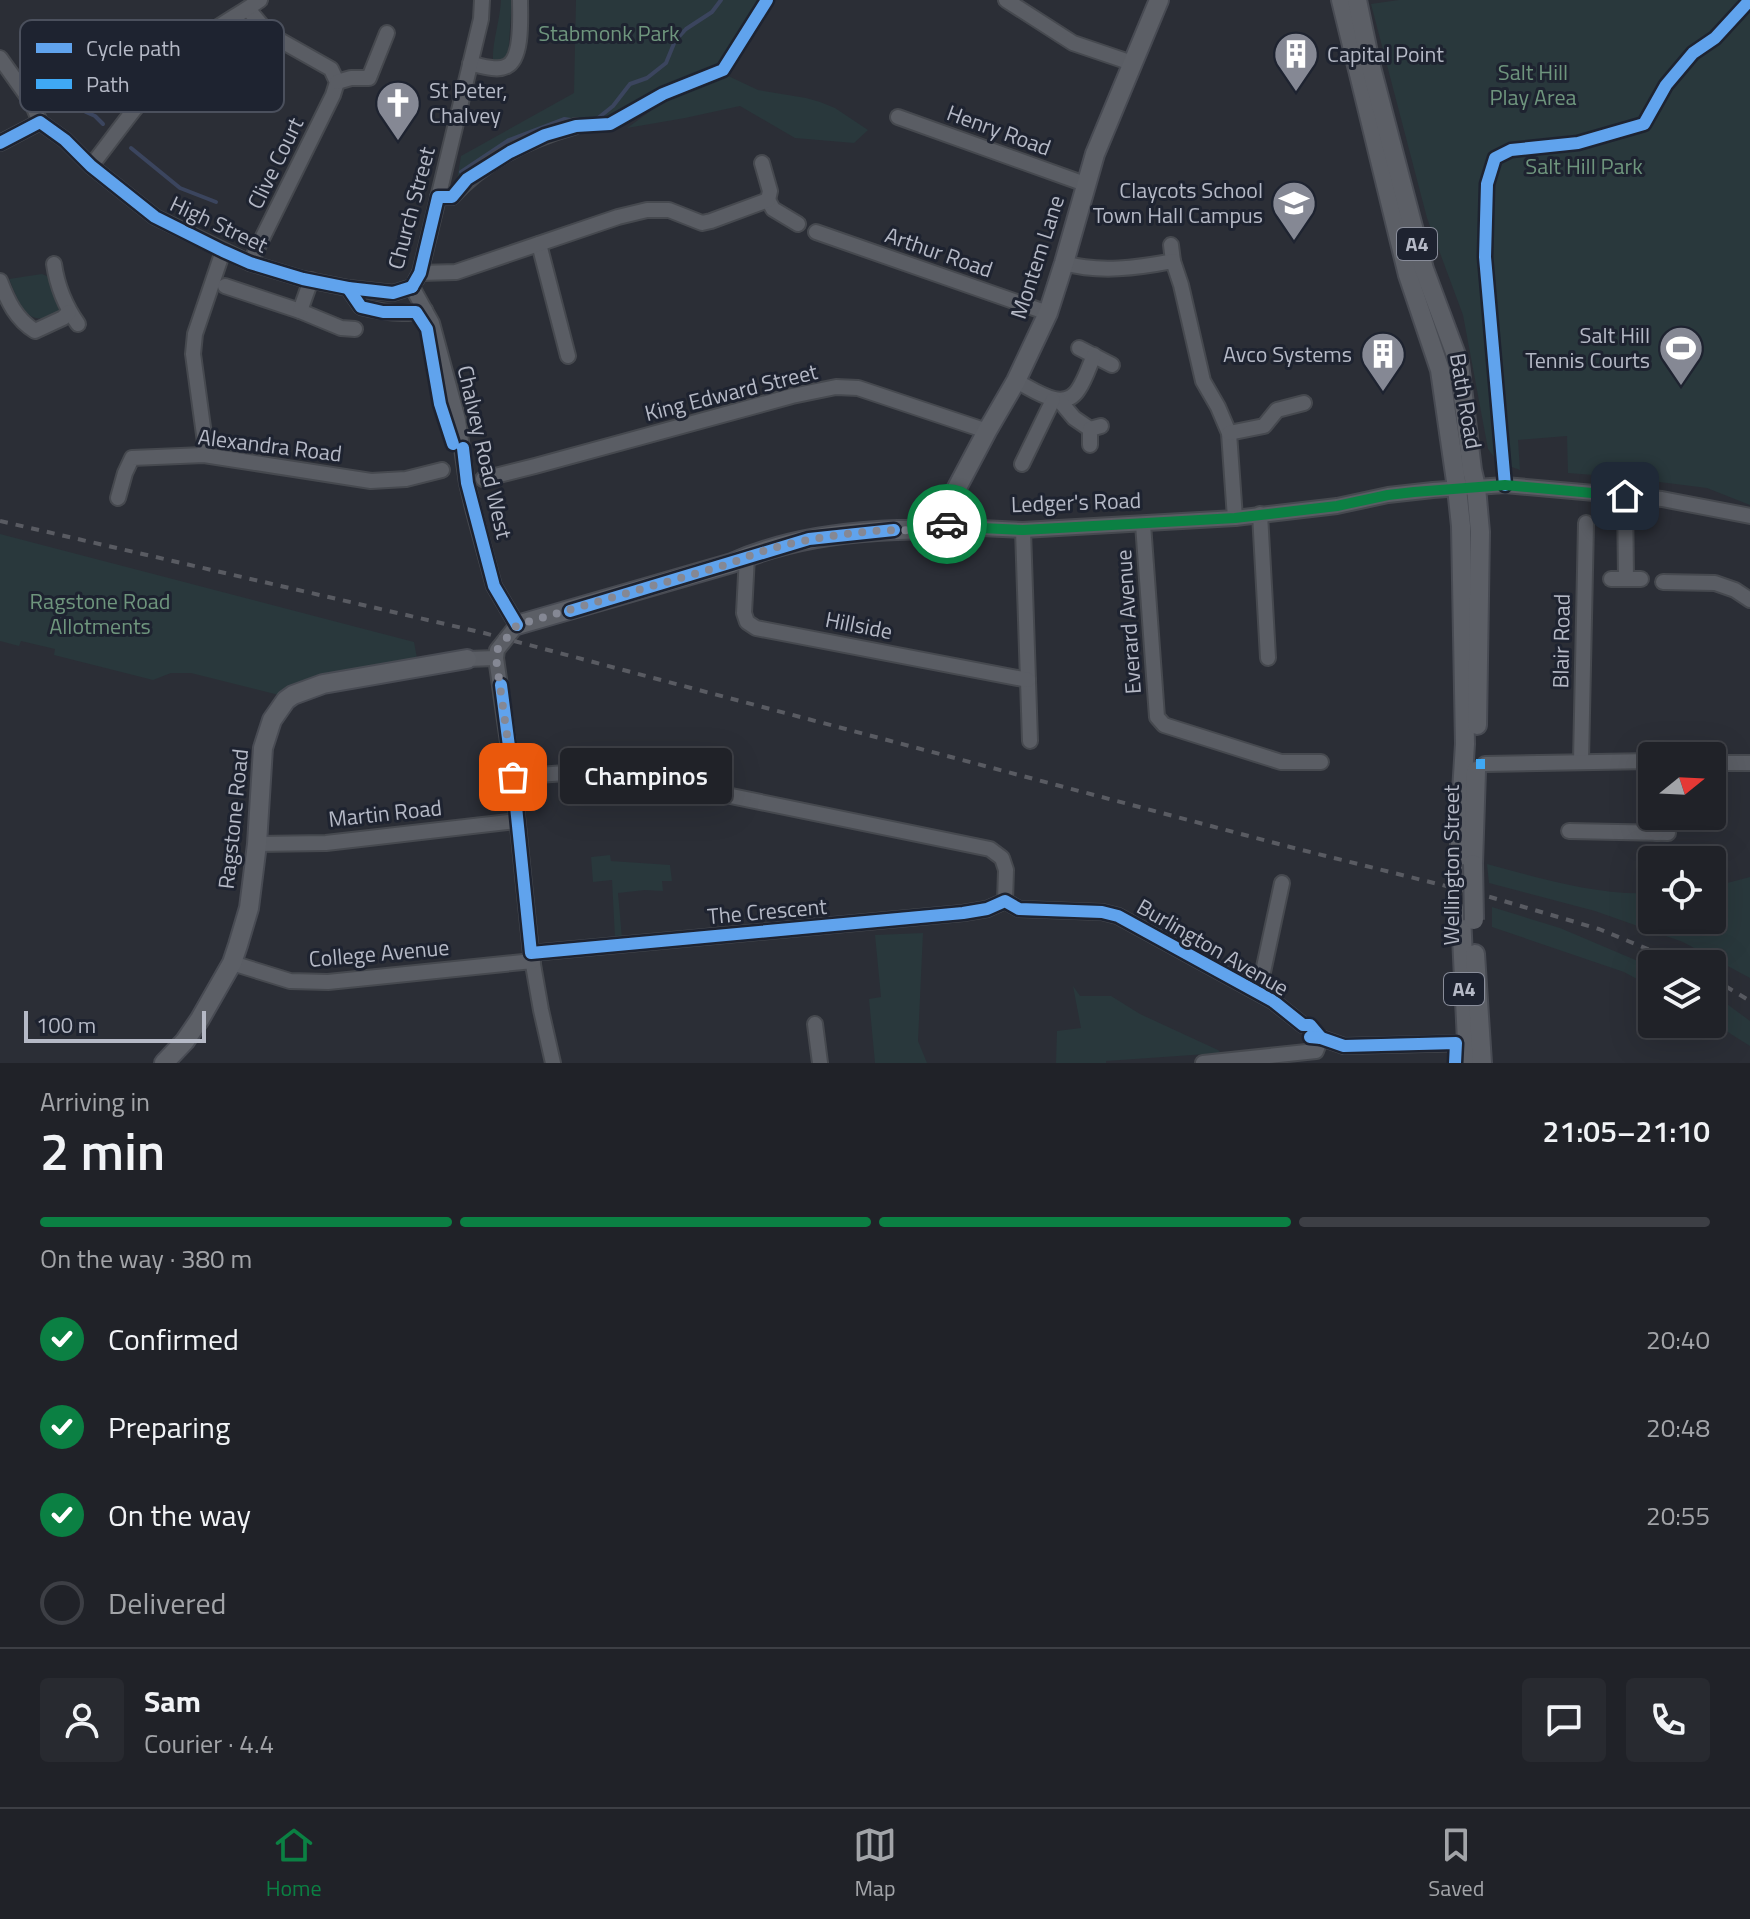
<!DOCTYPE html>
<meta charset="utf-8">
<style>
:root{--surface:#202228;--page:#282a30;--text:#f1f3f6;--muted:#a2a4a8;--line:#3d3f45;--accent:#0b8043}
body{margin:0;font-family:"Titillium Web",sans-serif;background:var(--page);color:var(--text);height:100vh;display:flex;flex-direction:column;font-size:30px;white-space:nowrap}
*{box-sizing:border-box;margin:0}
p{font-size:26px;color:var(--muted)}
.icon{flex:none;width:44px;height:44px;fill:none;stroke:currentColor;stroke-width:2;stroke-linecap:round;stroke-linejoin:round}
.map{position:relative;height:1063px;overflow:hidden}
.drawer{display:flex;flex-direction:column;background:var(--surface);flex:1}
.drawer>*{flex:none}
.needle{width:52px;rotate:72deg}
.fabs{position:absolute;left:1638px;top:742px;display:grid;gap:16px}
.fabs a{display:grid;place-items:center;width:88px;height:88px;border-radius:8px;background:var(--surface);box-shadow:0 8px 32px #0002,0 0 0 2px var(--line);font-size:40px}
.scale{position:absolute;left:24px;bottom:20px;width:182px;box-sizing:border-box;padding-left:8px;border:4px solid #b5b9c6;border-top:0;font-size:22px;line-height:28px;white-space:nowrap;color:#b5b9c6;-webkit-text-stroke:6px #1e2330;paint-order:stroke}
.pin{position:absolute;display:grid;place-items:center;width:68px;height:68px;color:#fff;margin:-34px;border-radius:16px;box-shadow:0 4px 12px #0006}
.courier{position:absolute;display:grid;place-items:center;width:80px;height:80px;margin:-40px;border:6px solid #0b8043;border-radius:50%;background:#fff;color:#222;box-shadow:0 2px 10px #0007}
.bubble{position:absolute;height:56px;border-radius:8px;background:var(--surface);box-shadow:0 8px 32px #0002,0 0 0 2px var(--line);font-size:26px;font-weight:600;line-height:56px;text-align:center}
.headline em{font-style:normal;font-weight:600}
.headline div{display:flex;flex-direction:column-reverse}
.headline{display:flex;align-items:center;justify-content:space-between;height:136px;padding:0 40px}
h1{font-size:52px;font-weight:600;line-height:60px}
.bar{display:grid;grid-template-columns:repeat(4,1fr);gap:12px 8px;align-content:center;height:96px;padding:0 40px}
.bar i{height:10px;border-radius:6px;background:var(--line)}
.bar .selected{background:var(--accent)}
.bar p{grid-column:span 4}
.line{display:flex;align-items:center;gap:20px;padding:0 40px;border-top:2px solid var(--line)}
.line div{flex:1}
.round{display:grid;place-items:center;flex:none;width:84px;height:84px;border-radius:8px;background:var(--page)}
ol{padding:0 40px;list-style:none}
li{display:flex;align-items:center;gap:24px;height:88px}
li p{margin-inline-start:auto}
li .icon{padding:8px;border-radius:50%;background:var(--accent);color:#fff;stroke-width:4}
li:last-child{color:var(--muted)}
li i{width:44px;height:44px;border:4px solid var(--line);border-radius:50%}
.tabs{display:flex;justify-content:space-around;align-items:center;height:112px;border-top:2px solid var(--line);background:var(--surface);font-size:22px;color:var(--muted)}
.tabs a{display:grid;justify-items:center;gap:4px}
.tabs .selected{color:var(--accent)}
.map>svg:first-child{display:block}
</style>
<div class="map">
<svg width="1750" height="1063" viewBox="0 0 1750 1063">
<rect width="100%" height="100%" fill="#2b2e36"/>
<g fill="#29383c">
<path d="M 501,0 L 512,0 L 508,56 L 505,62 L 493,61 C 492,42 500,21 501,0 Z"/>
<polygon points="576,0 766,0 723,68 714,74 662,94 628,117 615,121 611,117 555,125 457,180 461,156 574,93"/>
<polygon points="1399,0 1750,0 1750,505 1707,488 1620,477 1568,473 1567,436 1518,440 1520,470 1498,462 1488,449 1463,315 1427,218 1371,4"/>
<polygon points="724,74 758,90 806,98 820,102 835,108 868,130 854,143 795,138 740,106 685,118 627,128 670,97"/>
<path d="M 42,274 L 49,277 L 60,307 C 57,316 54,316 46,318 C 23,323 17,296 9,279 Z"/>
<polygon points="0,534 414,642 417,658 310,679 294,684 279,695 191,673 171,673 153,680 54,655 55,649 21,641 19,646 0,641"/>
<polygon points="610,855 611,861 670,865 672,881 662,881 663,891 645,890 618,893 622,938 615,938 612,880 593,882 591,857"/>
<path d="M 1487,864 C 1539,878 1598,896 1652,893 L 1652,920 L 1712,920 L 1712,887 L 1750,877 L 1750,978 L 1683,942 L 1595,911 L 1489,883 Z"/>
<polygon points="1492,907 1560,928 1652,967 1652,987 1624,972 1492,927"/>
<polygon points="923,933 918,1041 927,1063 875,1063 869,999 881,997 875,935"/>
<polygon points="1073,986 1080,996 1111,996 1140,1014 1218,1050 1221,1053 1106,1061 1106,1063 1056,1063 1057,1031 1081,1028"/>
<polygon points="1712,993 1750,1021 1750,1046 1712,1022"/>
</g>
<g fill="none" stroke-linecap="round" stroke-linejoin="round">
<g stroke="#3b455e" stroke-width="4">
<polyline points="69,95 86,112 95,116 103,124"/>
<polyline points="131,148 180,188 216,202"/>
<polyline points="461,172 509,140 564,119 592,123 613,106 630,84 647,78 666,63 675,41 686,29 712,12 721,0"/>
</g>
<g stroke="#46494f" stroke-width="18">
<g id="minor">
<polyline points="1006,0 1073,43 1132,63"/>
<polyline points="248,9 269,34 331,69 337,82 333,95 250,263"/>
<polyline points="0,58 32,103 40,122 65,140 91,166 155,217 250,263 303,279 348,288 393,293 412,287"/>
<path d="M 470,64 C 481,65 497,72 507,66 C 523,58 520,16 520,0"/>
<polyline points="337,82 351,78 369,78 387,33"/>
<polyline points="898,117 1085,184"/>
<polyline points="0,143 40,122"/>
<path d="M 91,166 C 120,129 153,81 188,50 C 209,30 236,17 260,0"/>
<path d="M 438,197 L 452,197 C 483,161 530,139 576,126"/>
<polyline points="768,200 773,209 798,224"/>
<polyline points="816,232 1048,313"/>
<polyline points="539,244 568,356"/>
<polyline points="1171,245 1173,261"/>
<path d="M 1064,263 C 1099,273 1138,268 1173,261 L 1181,285 L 1203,381 L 1218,407 L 1229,433 L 1235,518"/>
<path d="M 54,264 C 57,285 66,307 78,324"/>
<polyline points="420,273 456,272 618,217 647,210 669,210 702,223 711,221 768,200 770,191 762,163"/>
<polyline points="416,280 420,273 481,19 482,0"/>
<path d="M 0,281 C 8,302 16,319 35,331 L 63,318 L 69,312"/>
<polyline points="225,286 300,311 341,328 355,329"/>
<polyline points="412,287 432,323 458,420 467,483 474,512 494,586 517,625 497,650 496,658 513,777 531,953 541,1010 553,1063"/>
<path d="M 348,288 L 361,307 C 382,312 404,316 425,310"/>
<polyline points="300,311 311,280"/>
<polyline points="1079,348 1112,365"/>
<path d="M 1016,381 C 1033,389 1063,413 1078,390 C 1085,380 1089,367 1094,355"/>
<polyline points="1059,400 1074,418 1090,429"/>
<polyline points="1229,433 1264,426 1277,410 1304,403"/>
<polyline points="1090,445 1090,429 1101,426"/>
<polyline points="204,455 205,442 193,354 195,334 223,251"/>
<polyline points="1022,464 1053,400"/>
<polyline points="483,479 535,466 792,396 836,387 858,388 987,431"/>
<polyline points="1625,496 1626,578"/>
<polyline points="118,498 125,473 132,458 204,455 371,481 406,479 442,470"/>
<polyline points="1260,514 1268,658"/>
<polyline points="950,522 960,527 1023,530 1235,518 1337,506 1388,495 1433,490 1505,485 1662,499 1750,516"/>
<polyline points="1143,524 1157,717 1164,725 1281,762 1321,762"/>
<polyline points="1023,530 1030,741"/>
<polyline points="747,556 744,613 747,622 756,628 1028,680"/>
<polyline points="1611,579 1641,579"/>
<polyline points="1663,582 1715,583 1735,590 1750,600"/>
<polyline points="467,659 496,658"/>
<polyline points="1581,761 1586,523"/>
<polyline points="1712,763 1750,763"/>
<polyline points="1485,764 1652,761"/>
<polyline points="513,777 604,770 990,849 1002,858 1006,870 1005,901"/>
<polyline points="1569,831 1668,833"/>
<polyline points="1657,833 1658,816"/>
<polyline points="257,844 326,843 517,821"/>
<polyline points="1005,901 1019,909 1102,912 1118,916 1273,1001 1303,1025"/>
<polyline points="531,953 963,913 987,909 1005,901"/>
<polyline points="232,963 290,981 328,982 533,961"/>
<polyline points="1253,990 1263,972 1282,883"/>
<polyline points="815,1024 820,1063"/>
<polyline points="1203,1063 1316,1051 1321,1038 1344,1046 1467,1043"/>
</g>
</g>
<g stroke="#484b53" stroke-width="22">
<g id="major">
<polyline points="1341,0 1408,275 1440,370 1457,488 1461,526 1465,744 1460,823 1460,866"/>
<polyline points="1357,0 1371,67 1424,269 1459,363 1472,470 1476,487 1480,532 1477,725"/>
<path d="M 517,625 L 732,563 C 777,543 828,534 877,531 C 902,529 926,532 950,522 L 948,510 L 950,501 L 987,431 L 1016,381 L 1048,313 L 1064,263 L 1095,154 L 1159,0"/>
<polyline points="1473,864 1476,771"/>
<polyline points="1461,915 1468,1063"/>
<polyline points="1475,954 1482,1063"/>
<polyline points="164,1063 185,1041 200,1019 232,963 238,945 249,908 257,844 263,748 272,720 286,700 293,695 323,684 467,659"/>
</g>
</g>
<use href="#minor" stroke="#5a5d64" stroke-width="14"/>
<use href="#major" stroke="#5c5f66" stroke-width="18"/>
<g stroke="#595b62" stroke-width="4" stroke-dasharray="8 8" stroke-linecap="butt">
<polyline points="0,521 484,633 1290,847 1490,897 1599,929 1684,964"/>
<polyline points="1712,978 1750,1001"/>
</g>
<g stroke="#484b53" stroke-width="22" stroke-linecap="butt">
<polyline id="major-bridge" points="1473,864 1474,920"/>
</g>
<use href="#major-bridge" stroke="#5c5f66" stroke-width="18"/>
<polyline stroke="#3fa9f5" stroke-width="10" stroke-dasharray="20 10" stroke-linecap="butt" points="1476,764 1485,764"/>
<g stroke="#1e2330" stroke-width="17">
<g id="cycleway">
<polyline points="0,143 40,122 65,140 91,166 155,217 223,251 250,263 303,279 348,288 393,293 412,287"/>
<polyline points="412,287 420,273 438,197 452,197 467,179 510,152 545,135 576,126 610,124 663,94 723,70 767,0"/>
<polyline points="348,288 361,307 383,312 416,312 427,329 440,404 453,444"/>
<polyline points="463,448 467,483 494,586 517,625"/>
<polyline points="1505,485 1485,257 1487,184 1495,158 1511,150 1578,143 1644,124 1666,85 1693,53 1715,38 1750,0"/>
<polyline points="570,611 809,539 894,530"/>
<polyline points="501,685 513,777 531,953 963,913 987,909 1005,901 1019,909 1102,912 1118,916 1273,1001 1303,1025 1310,1025 1321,1038"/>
<polyline points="1310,1037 1321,1038 1344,1046 1456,1043 1455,1063"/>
</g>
</g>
<use href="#cycleway" stroke="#60a3ed" stroke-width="12"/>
</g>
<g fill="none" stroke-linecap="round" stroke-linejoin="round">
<path stroke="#858894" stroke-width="8" stroke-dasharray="0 14.4" d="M 513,777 L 496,658 L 497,650 L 517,625 L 732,563 C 776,543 825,536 873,531 C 898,529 923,533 947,524"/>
<polyline stroke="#0b8043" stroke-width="10" points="947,524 950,522 960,527 1023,530 1235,518 1337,506 1388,495 1414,492 1505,485 1625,496"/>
</g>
<defs>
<g id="building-pin" transform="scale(2.3)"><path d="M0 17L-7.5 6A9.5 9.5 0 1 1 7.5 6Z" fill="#858894" stroke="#1e2330"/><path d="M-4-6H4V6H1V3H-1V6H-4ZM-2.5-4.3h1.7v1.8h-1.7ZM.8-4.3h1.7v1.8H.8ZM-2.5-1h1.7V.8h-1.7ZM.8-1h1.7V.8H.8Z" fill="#fff"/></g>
<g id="church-pin" transform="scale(2.3)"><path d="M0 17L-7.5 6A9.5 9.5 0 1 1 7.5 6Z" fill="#858894" stroke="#1e2330"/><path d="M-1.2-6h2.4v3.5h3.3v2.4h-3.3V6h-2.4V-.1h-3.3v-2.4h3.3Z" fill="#fff"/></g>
<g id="school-pin" transform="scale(2.3)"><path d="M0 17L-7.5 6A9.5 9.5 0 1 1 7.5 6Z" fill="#858894" stroke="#1e2330"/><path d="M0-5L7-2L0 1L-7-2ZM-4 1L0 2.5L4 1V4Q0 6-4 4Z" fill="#fff"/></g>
<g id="stadium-pin" transform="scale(2.3)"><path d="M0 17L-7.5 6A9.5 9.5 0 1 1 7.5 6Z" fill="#858894" stroke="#1e2330"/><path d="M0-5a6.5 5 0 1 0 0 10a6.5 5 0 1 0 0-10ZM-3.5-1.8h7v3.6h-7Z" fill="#fff"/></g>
</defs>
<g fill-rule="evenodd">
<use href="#building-pin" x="1296" y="54"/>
<use href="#church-pin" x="398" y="103"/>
<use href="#school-pin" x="1294" y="203"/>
<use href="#stadium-pin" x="1681" y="348"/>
<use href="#building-pin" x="1383" y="354"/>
</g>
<g text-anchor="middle" stroke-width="6" stroke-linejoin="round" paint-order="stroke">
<g fill="#1e2330" stroke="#888c99" stroke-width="2">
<rect x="1397" y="228" width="40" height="32" rx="6"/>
<rect x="1444" y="973" width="40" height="32" rx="6"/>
</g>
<g font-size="20" font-weight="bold" fill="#b5b9c6">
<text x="1417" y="251">A4</text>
<text x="1464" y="996">A4</text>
</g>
<g font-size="22" fill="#6e957d" stroke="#1e2330">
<text x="609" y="41">Stabmonk Park</text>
<text x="1533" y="80">Salt Hill<tspan x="1533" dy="25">Play Area</tspan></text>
<text x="1584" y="174">Salt Hill Park</text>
<text x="100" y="609">Ragstone Road<tspan x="100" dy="25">Allotments</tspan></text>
</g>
<g font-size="22" fill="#b5b9c6" stroke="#1e2330" text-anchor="end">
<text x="1327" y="62" text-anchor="start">Capital Point</text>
<text x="429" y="98" text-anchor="start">St Peter,<tspan x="429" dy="25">Chalvey</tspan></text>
<text x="1263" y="198">Claycots School<tspan x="1263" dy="25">Town Hall Campus</tspan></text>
<text x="1650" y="343">Salt Hill<tspan x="1650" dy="25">Tennis Courts</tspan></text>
<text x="1352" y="362">Avco Systems</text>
</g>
<g font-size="22" fill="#b5b9c6" stroke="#1e2330">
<text transform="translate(999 130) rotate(20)" y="8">Henry Road</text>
<text transform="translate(275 163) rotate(-64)" y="8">Clive Court</text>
<text transform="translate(411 208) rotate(-75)" y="8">Church Street</text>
<text transform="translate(219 224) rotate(25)" y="8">High Street</text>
<text transform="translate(939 252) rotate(19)" y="8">Arthur Road</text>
<text transform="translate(1037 257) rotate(-72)" y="8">Montem Lane</text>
<text transform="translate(731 392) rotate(-14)" y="8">King Edward Street</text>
<text transform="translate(1466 401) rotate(80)" y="8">Bath Road</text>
<text transform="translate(270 445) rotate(7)" y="8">Alexandra Road</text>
<text transform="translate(485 452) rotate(77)" y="8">Chalvey Road West</text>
<text transform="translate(1076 502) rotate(-2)" y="8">Ledger's Road</text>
<text transform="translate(1128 622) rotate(-94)" y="8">Everard Avenue</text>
<text transform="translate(859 625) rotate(11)" y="8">Hillside</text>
<text transform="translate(1561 641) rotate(-89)" y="8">Blair Road</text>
<text transform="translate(385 813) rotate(-6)" y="8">Martin Road</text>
<text transform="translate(233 819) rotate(-84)" y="8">Ragstone Road</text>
<text transform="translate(1451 865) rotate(-90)" y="8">Wellington Street</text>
<text transform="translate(767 911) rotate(-5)" y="8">The Crescent</text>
<text transform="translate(1213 947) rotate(30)" y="8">Burlington Avenue</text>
<text transform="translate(379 953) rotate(-5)" y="8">College Avenue</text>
</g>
</g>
<rect x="20" y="20" width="264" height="92" rx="12" fill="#1e2330" stroke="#4b505d" stroke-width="2"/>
<rect x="36" y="43" width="36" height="10" fill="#60a3ed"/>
<rect x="36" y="79" width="36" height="10" fill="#3fa9f5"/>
<g font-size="22" fill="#b5b9c6">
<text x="86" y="56">Cycle path</text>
<text x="86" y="92">Path</text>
</g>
</svg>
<div class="fabs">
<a><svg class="needle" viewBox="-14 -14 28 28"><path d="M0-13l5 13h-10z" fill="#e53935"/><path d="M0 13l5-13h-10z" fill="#a2a4a8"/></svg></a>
<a><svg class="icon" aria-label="locate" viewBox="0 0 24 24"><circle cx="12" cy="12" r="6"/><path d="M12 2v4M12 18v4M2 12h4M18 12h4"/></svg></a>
<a><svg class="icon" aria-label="layers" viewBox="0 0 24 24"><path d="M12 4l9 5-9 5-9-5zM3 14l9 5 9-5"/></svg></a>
</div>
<div class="scale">100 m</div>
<div class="pin" style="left:513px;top:777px;background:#ea580c"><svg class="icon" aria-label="bag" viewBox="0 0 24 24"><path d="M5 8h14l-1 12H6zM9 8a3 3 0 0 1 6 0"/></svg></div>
<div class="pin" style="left:1625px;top:496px;background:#1f2937"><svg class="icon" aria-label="home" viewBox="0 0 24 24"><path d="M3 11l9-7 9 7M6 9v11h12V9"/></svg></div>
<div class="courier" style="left:947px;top:524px"><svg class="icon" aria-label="car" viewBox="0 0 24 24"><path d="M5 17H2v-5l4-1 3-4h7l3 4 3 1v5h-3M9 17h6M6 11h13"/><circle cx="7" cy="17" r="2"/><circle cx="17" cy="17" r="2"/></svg></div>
<div class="bubble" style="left:560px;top:748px;width:172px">Champinos</div>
</div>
<section class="drawer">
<div class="headline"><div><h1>2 min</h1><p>Arriving in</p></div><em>21:05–21:10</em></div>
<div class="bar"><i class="selected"></i><i class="selected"></i><i class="selected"></i><i></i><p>On the way · 380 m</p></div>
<ol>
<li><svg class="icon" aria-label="check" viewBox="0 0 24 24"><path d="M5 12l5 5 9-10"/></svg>Confirmed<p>20:40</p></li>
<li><svg class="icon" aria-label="check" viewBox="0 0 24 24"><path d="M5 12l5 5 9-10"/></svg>Preparing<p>20:48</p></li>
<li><svg class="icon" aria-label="check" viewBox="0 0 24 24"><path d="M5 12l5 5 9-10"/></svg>On the way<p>20:55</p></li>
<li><i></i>Delivered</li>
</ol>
<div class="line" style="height:144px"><a class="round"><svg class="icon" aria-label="person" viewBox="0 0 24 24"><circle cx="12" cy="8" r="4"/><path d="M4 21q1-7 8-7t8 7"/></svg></a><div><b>Sam</b><p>Courier · 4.4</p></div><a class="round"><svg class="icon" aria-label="chat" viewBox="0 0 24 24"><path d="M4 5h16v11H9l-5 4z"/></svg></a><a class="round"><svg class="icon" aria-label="phone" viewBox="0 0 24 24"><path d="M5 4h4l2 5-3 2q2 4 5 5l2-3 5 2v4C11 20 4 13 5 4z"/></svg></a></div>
</section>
<nav class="tabs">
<a class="selected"><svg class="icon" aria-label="home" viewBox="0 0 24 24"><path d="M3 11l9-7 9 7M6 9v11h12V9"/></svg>Home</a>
<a><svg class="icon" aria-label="map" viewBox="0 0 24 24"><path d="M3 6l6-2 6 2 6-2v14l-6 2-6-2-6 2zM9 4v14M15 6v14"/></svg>Map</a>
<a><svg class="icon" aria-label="saved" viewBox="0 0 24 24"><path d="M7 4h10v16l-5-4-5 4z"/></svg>Saved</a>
</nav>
